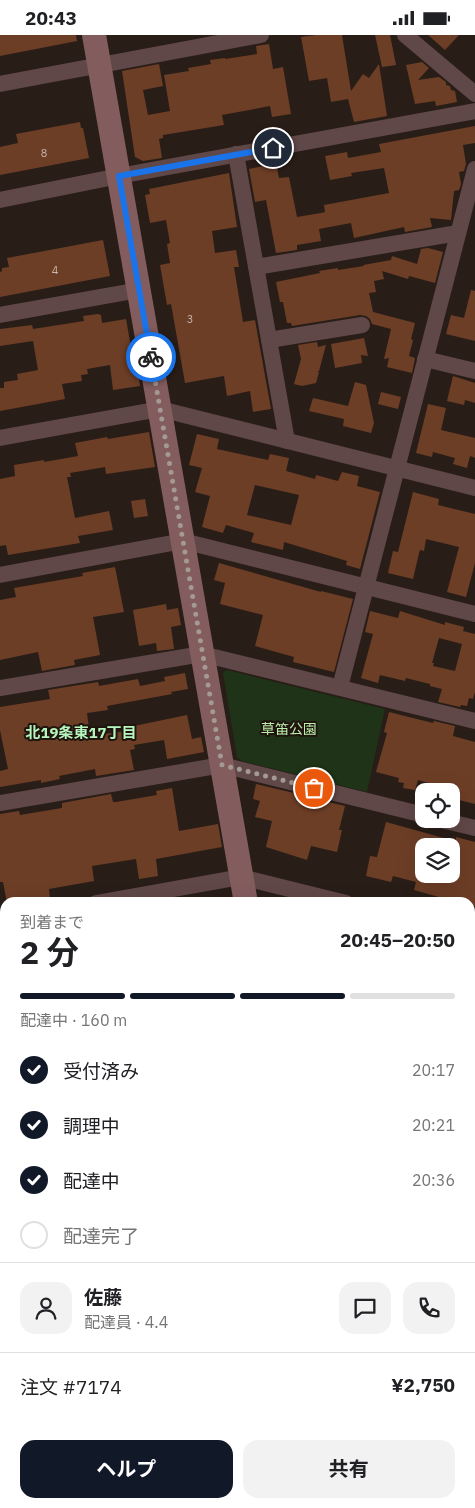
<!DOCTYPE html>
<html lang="ja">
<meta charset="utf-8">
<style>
:root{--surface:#fff;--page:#f2f2f2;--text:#202124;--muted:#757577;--line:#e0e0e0;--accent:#111827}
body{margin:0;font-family:"IBM Plex Sans","Noto Sans JP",sans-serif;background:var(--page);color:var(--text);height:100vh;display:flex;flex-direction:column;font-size:19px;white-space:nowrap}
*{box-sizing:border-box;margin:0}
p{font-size:16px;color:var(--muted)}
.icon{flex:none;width:28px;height:28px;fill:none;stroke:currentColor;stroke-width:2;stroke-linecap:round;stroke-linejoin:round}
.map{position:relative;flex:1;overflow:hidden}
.panel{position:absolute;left:0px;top:862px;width:475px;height:611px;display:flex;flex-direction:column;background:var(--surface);border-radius:15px 15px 0 0;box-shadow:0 5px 20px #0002}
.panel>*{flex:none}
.fabs{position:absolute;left:415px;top:748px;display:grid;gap:10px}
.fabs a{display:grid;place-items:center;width:45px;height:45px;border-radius:10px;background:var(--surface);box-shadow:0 5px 20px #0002;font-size:25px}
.pin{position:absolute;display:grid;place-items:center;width:42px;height:42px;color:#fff;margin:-21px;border:2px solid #fff;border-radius:50%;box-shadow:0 1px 5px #0007}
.courier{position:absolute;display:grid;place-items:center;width:50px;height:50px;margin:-25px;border:4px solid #1a73e8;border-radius:50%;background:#fff;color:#222;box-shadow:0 1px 6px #0007}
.overview em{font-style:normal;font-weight:700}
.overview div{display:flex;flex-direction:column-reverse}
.overview{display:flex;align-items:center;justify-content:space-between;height:85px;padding:0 20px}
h1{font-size:32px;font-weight:700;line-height:38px}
.bar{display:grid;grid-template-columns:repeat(4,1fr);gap:8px 5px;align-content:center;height:60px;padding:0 20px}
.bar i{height:6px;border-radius:4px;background:var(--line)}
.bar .active{background:var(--accent)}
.bar p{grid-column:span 4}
.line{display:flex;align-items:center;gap:12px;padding:0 20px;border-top:1px solid var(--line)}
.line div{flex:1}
.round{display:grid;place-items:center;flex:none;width:52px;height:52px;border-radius:15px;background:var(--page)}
ol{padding:0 20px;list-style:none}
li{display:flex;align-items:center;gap:15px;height:55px}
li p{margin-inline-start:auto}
li .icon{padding:5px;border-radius:50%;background:var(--accent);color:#fff;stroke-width:4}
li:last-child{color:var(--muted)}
li i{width:28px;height:28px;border:2px solid var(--line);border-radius:50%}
.primary-button{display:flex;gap:10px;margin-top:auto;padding:10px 20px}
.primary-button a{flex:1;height:58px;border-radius:15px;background:var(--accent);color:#fff;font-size:20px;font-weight:700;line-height:58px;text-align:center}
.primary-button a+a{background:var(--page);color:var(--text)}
.status{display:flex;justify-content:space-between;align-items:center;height:35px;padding:0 25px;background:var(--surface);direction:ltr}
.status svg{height:14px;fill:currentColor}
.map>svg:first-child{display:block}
</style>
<div class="status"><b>20:43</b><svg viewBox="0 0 49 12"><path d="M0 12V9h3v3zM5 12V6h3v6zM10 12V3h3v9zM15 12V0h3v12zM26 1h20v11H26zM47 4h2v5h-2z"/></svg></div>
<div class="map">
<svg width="475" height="1473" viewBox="0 0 475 1473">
<rect width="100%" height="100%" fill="#291d17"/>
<polygon fill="#1e3317" points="227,635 385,674 367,757 242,726 237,722 223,638"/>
<g fill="#6d3e26" fill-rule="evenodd">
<polygon points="0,0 76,0 77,6 0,21"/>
<polygon points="316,0 342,0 351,56 363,39 369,43 379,29 387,81 354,87 348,64 331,67 327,43 309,46 301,2"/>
<polygon points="375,0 390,0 396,30 382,32"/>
<polygon points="428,0 459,0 445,15"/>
<polygon points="269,9 273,34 283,32 291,79 272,82 270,71 222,80 224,90 163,100 163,103 159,104 162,123 143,126 135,122 122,36 159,29 163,51 143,55 148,80 170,76 164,40 189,36 188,33 211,29 210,25 225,23 225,24 257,19 256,11"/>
<polygon points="422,27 429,33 418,45 439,42 446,47 446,50 450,51 451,55 455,56 457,67 436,71 435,66 415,69 406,30"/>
<polygon points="80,87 81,93 83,93 89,123 0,140 0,112 18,108 16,99"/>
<polygon points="475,91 475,108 463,110 466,129 464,136 459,137 461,149 459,155 454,156 451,185 430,183 432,192 405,197 404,192 354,203 351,188 319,194 321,206 297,210 297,215 276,218 266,165 255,167 249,134 276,128 279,143 289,142 297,182 321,178 325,177 324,170 389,158 384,133 351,138 352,141 330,145 325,121 347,117 348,123 381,117 379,109"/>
<polygon points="229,138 237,192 212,196 215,218 236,215 239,232 234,232 243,287 255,285 271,374 253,377 250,356 227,361 224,341 185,348 171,269 167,270 160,230 170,228 167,209 170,208 166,185 150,188 145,160 150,159 149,154"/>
<polygon points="103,205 110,241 0,262 0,237 2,236 2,233 9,232 7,223"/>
<polygon points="428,213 443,217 435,248 409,241 408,244 382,236 384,244 374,246 376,257 369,258 373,277 415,288 411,304 413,305 409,321 415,323 412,338 387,332 389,323 384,324 391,294 372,289 370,284 366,281 360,280 292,291 291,288 287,288 283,267 280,267 276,247 320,238 319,236 338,233 338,235 364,231 363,230 391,225 392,221 417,229 421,214"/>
<polygon points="471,255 475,256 475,306 446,299 451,280 464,283"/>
<polygon points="98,279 101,280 102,288 126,284 131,312 130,312 133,335 138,334 140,351 113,355 110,330 87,334 88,339 81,340 82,346 62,349 65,364 0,376 0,353 4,353 4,347 18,345 17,339 38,335 33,306 0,311 0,294 32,290 33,294 84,286 83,281"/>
<polygon points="364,303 368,321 361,320 362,328 335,333 331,309"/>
<polygon points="317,307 318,312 326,310 319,336 317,337 319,337 316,348 302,351 294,349 301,324 298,310"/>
<polygon points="453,341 475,348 475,368 465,365 464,370 447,366"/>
<polygon points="355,347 366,350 374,388 371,398 343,391 344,384 309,376 313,363 348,371"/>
<polygon points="381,357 401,362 398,374 378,369"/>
<polygon points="428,369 446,373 441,395 475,403 475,423 470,421 467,433 453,429 455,423 433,417 432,422 416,418"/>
<polygon points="149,397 155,432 106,439 105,432 70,438 71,442 67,442 75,483 109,476 113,495 78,501 80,508 8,520 6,510 0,511 0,444 15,441 14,430 44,425 44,427 78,421 75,408 107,402 108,404"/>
<path d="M 197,399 L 219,404 L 217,414 L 268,425 L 270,419 L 289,423 L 286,436 L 315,444 L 316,440 L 338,446 L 342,437 L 359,441 L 357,451 L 380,457 L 360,534 L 346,530 L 347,526 L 284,507 L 283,515 L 251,507 L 254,498 L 226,490 L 223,498 L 202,492 L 210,461 L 195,457 L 202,433 L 189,430 ZM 255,450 L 299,460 L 291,490 L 247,480 Z"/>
<polygon points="413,457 439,464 438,470 475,479 475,528 466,562 447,557 459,512 426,504 424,516 420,515 419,518 413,544 388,538 393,516 398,517"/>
<polygon points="145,464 148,481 134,483 131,466"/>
<polygon points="219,528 321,557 321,556 353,564 334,637 293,627 294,622 255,611 263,580 220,569 225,548 214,545"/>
<polygon points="115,532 124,577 93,582 100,620 74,625 75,630 42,636 38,617 0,625 0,565 16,562 14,553 83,541 82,538"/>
<polygon points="166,569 167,575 178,573 181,590 171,592 174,614 157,616 156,608 139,611 133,575"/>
<path d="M 370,576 L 398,583 L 400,576 L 445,590 L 445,587 L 464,592 L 463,596 L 475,599 L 475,657 L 473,664 L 469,663 L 467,671 L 461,670 L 460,672 L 438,667 L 442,654 L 430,651 L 430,649 L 406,643 L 405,646 L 380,640 L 378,648 L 361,643 L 373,599 L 365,597 ZM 439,603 L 462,609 L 455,636 L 433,631 L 434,628 L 432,628 Z"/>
<polygon points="185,638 188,654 171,657 172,659 107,671 108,675 87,678 90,701 134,695 134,691 187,680 192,704 201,702 204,717 167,724 164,705 134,710 135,714 130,715 134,735 96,741 95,734 59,741 60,744 41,748 41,745 0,752 0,736 8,734 0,695 0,672 50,664 48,655 98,647 99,651 138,644 140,651 165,646 164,642"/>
<polygon points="389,677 433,688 434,686 455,691 453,701 475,707 475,769 451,763 451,756 442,756 443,752 418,745 415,755 403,753 404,748 398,747 399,743 376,737 387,698 384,697"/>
<polygon points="256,749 298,759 297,761 328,769 328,767 345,771 339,795 342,795 337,817 311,811 307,825 266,812 272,786 255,782 260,766 253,764"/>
<polygon points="172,753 179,796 218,789 222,812 156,824 158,841 139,844 136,824 92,831 94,846 49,854 50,864 7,868 3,847 0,847 0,779 19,776 20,780 62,773 62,768 111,759 113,767 116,767 157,760 156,756"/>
<path d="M 386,787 L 451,805 L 456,806 L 456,802 L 475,807 L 475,871 L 470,870 L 470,868 L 460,868 L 414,855 L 416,847 L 393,841 L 391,847 L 366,841 L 370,821 L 377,822 ZM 424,811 L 451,811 L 451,842 L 424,839 Z"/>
</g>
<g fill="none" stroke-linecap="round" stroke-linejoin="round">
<g stroke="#604748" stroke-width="16">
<polyline points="405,0 475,59"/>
<polyline points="0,49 261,0"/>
<polyline points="236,119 287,406"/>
<polyline points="0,165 119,141 475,76"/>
<polyline points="256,232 458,198"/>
<polyline points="0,280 139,255"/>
<polyline points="269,305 362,290"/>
<polyline points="425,324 475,336"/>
<polyline points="0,403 160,374 475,453"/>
<polyline points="0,540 183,506 475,579"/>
<polyline points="340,652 475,134"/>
<polyline points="0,653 202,619 475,686"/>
<polyline points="0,768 222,730 424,780"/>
<polyline points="437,784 475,793"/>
<polyline points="96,868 241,842 346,868"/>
<polyline points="0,885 5,884"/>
<polyline points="470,898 475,899"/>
<polyline points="0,1000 5,999"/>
<polyline points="470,1009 475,1010"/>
<polyline points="0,1034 5,1058"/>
<polyline points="470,1077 475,1058"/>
<polyline points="0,1114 5,1113"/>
<polyline points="470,1240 475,1241"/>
<polyline points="470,1315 475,1316"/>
<polyline points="0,1394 5,1393"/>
<polyline points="75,1469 76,1473"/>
</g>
<g stroke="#835c5e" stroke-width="24">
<polyline points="94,0 246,868"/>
<polyline points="470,1192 475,1192"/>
<polyline points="0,1247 5,1247"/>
<polyline points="215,1473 217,1469"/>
<polyline points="352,1473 353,1469"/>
</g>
</g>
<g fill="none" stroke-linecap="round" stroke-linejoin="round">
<polyline stroke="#a49a95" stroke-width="5" stroke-dasharray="0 9" points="151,322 222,730 314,753"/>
<polyline stroke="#1a73e8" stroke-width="6" points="151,322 119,141 273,113"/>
</g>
<g text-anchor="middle" stroke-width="4" stroke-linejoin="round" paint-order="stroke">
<g font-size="11" fill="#c8b5ac">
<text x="44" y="122">8</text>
<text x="55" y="239">4</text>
<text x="190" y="288">3</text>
</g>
<g font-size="14" fill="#bea" stroke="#1f140e">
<text x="289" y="699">草笛公園</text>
</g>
<g font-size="15" font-weight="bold" fill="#b6f6be" stroke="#1f140e">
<text x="81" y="703">北19条東17丁目</text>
</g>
</g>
</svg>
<div class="fabs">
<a><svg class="icon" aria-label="locate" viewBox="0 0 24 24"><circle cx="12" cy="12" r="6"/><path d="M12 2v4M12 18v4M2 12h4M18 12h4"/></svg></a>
<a><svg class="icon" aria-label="layers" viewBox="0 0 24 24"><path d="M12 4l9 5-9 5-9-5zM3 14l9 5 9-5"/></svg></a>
</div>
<div class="pin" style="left:314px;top:753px;background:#ea580c"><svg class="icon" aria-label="bag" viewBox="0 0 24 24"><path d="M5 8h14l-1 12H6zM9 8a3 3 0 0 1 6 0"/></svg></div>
<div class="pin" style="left:273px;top:113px;background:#1f2937"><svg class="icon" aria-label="home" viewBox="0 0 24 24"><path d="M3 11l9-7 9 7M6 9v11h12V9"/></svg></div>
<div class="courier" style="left:151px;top:322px"><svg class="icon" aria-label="bike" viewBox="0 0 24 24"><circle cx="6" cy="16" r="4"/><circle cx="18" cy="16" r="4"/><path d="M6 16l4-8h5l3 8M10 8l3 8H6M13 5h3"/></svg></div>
<section class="panel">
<div class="overview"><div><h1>2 分</h1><p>到着まで</p></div><em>20:45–20:50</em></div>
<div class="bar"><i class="active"></i><i class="active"></i><i class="active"></i><i></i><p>配達中 · 160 m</p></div>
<ol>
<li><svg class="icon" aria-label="check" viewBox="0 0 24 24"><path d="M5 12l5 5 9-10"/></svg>受付済み<p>20:17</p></li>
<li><svg class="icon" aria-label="check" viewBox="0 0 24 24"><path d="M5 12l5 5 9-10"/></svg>調理中<p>20:21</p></li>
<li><svg class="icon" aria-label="check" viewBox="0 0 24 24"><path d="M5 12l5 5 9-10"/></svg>配達中<p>20:36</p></li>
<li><i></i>配達完了</li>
</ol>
<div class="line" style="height:90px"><a class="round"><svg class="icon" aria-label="person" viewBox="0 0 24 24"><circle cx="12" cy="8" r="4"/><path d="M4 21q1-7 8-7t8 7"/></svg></a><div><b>佐藤</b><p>配達員 · 4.4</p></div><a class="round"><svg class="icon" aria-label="chat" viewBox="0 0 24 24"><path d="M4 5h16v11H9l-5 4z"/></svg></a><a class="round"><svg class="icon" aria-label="phone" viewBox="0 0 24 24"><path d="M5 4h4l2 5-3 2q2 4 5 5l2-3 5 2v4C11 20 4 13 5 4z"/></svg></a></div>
<div class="line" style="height:65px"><div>注文 #7174</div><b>¥2,750</b></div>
<div class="primary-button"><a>ヘルプ</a><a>共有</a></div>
</section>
</div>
